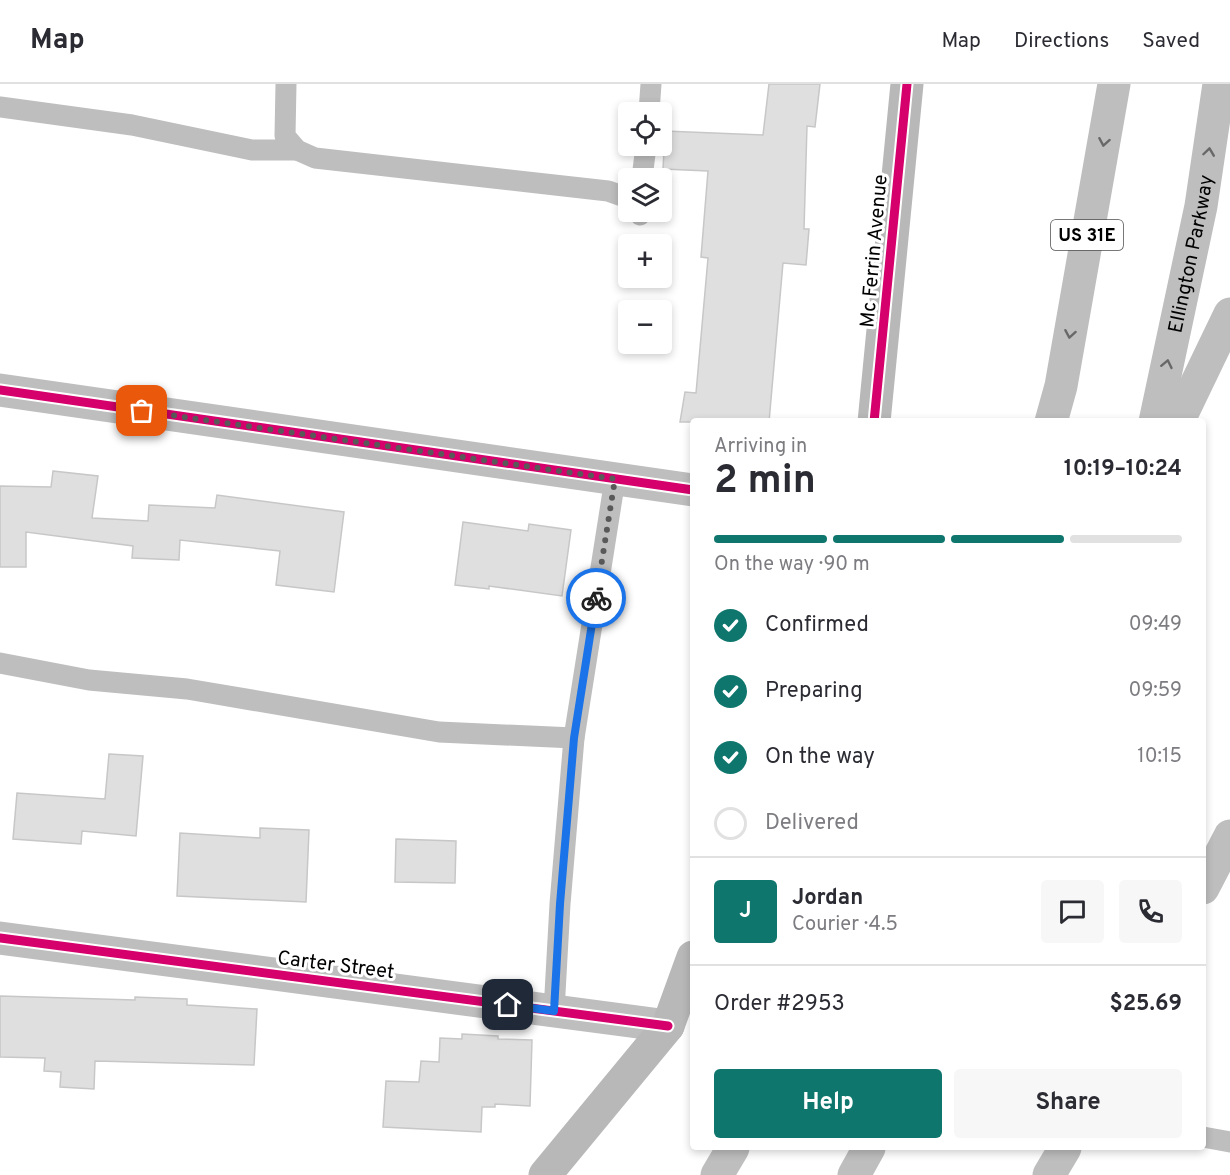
<!DOCTYPE html>
<meta charset="utf-8">
<style>
:root{--surface:#fff;--page:#f7f7f7;--text:#2b2b33;--muted:#7c7c81;--line:#e1e1e2;--accent:#0f766e}
body{margin:0;font-family:Overpass,sans-serif;background:var(--page);color:var(--text);height:100vh;display:flex;flex-direction:column;font-size:22px;white-space:nowrap}
*{box-sizing:border-box;margin:0}
p{font-size:20px;color:var(--muted)}
.icon{flex:none;width:33px;height:33px;fill:none;stroke:currentColor;stroke-width:2;stroke-linecap:round;stroke-linejoin:round}
.map{position:relative;flex:1;overflow:hidden}
.drawer{position:absolute;left:690px;top:334px;width:516px;height:732px;display:flex;flex-direction:column;background:var(--surface);border-radius:6px;box-shadow:0 3px 9px #0003}
.drawer>*{flex:none}
.controls{position:absolute;left:618px;top:18px;display:grid;gap:12px}
.controls a{display:grid;place-items:center;width:54px;height:54px;border-radius:6px;background:var(--surface);box-shadow:0 3px 9px #0003;font-size:30px}
.pin{position:absolute;display:grid;place-items:center;width:51px;height:51px;color:#fff;margin:-26px;border-radius:12px;box-shadow:0 3px 9px #0006}
.courier{position:absolute;display:grid;place-items:center;width:60px;height:60px;margin:-30px;border:4px solid #1a73e8;border-radius:50%;background:#fff;color:#222;box-shadow:0 2px 8px #0007}
.headline em{font-style:normal;font-weight:700}
.headline div{display:flex;flex-direction:column-reverse}
.headline{display:flex;align-items:center;justify-content:space-between;height:102px;padding:0 24px}
h1{font-size:39px;font-weight:700;line-height:45px}
.bar{display:grid;grid-template-columns:repeat(4,1fr);gap:9px 6px;align-content:center;height:72px;padding:0 24px}
.bar i{height:8px;border-radius:4px;background:var(--line)}
.bar .active{background:var(--accent)}
.bar p{grid-column:span 4}
.line{display:flex;align-items:center;gap:15px;padding:0 24px;border-top:2px solid var(--line)}
.line div{flex:1}
.round{display:grid;place-items:center;flex:none;width:63px;height:63px;border-radius:6px;background:var(--page)}
ol{padding:0 24px;list-style:none}
li{display:flex;align-items:center;gap:18px;height:66px}
li p{margin-inline-start:auto}
li .icon{padding:6px;border-radius:50%;background:var(--accent);color:#fff;stroke-width:4}
li:last-child{color:var(--muted)}
li i{width:33px;height:33px;border:3px solid var(--line);border-radius:50%}
.button{display:flex;gap:12px;margin-top:auto;padding:12px 24px}
.button a{flex:1;height:69px;border-radius:6px;background:var(--accent);color:#fff;font-size:24px;font-weight:700;line-height:69px;text-align:center}
.button a+a{background:var(--page);color:var(--text)}
header{display:flex;align-items:center;gap:36px;box-sizing:border-box;height:84px;padding:0 30px;background:var(--surface);border-bottom:2px solid var(--line)}
header strong{font-size:28px}
nav{display:flex;gap:33px;margin-inline-start:auto;font-size:21px}
.map>svg:first-child{display:block}
</style>
<header>
<strong>Map</strong>
<nav><a>Map</a><a>Directions</a><a>Saved</a></nav>
</header>
<div class="map">
<svg width="1230" height="1091" viewBox="0 0 1230 1091">
<rect width="100%" height="100%" fill="#fff"/>
<g fill="#dfdfdf" stroke="#c7c7c7" stroke-width="1.5">
<polygon points="769,0 820,0 815,43 807,42 804,145 809,145 806,181 783,179 769,338 680,338 685,308 696,309 708,174 701,173 708,87 663,85 665,47 763,51"/>
<polygon points="53,387 98,392 92,434 148,437 149,421 215,424 217,411 344,428 334,508 276,501 280,467 180,456 179,476 132,474 133,462 26,448 26,483 0,483 0,402 51,403"/>
<polygon points="463,438 528,447 529,440 571,446 562,512 489,502 489,505 455,501"/>
<polygon points="109,670 143,672 136,752 82,747 81,760 13,755 17,709 105,715"/>
<polygon points="260,744 309,746 306,818 177,812 180,749 260,754"/>
<polygon points="396,755 456,757 455,799 395,798"/>
<polygon points="0,912 135,916 135,913 187,915 187,921 257,925 254,981 95,977 94,1005 60,1003 61,988 44,987 45,974 0,973"/>
<polygon points="462,950 498,952 498,955 532,956 530,1022 495,1020 495,1023 482,1023 481,1048 383,1043 386,997 419,998 421,977 439,978 440,954 462,955"/>
</g>
<g fill="none" stroke-linecap="round" stroke-linejoin="round">
<g stroke="#bebebe" stroke-width="21">
<polyline points="286,0 285,52 297,66 315,74 608,107 628,114"/>
<polyline points="0,23 132,41 252,66 297,66"/>
<polyline points="649,28 651,0"/>
<polyline points="642,94 646,62"/>
<polyline points="638,128 640,131"/>
<polyline points="0,579 89,596 187,605 439,648 574,654"/>
<polyline points="554,927 560,820 574,654 615,395"/>
<polyline points="1203,1053 1230,1058"/>
</g>
<g stroke="#bebebe" stroke-width="33">
<polyline points="0,306 693,406"/>
<polyline points="1203,804 1230,752"/>
<polyline points="0,854 668,942"/>
<polyline points="1049,1091 1065,1064"/>
</g>
<g stroke="#b8b8b8" stroke-width="33">
<polyline points="874,338 907,0"/>
<polyline points="545,1091 668,942 693,873"/>
</g>
<g stroke="#bebebe" stroke-width="33">
<polyline points="1051,338 1061,302 1114,0"/>
<path id="s1" d="M 1155,338 L 1201,122 L 1219,0"/>
<polyline points="1178,338 1230,230"/>
<polyline points="717,1091 733,1064"/>
<polyline points="854,1091 869,1064"/>
</g>
<g stroke="#fff" stroke-width="13">
<g id="cycleway">
<polyline points="0,306 693,406"/>
<polyline points="874,338 907,0"/>
<polyline points="0,854 668,942"/>
</g>
</g>
<use href="#cycleway" stroke="#d6006c" stroke-width="9"/>
</g>
<defs><path id="oneway-chevron" d="M-2-3.5L2.5 0L-2 3.5" fill="none" stroke-width="1.6" stroke-linecap="round" stroke-linejoin="round" transform="scale(1.5)"/></defs>
<g stroke="#686868">
<use href="#oneway-chevron" transform="translate(1104 58) rotate(100)"/>
<use href="#oneway-chevron" transform="translate(1209 68) rotate(-82)"/>
<use href="#oneway-chevron" transform="translate(1070 250) rotate(100)"/>
<use href="#oneway-chevron" transform="translate(1167 280) rotate(-78)"/>
</g>
<g fill="none" stroke-linecap="round" stroke-linejoin="round">
<polyline stroke="#595959" stroke-width="6" stroke-dasharray="0 10.8" points="142,327 615,395 596,514"/>
<polyline stroke="#1a73e8" stroke-width="8" points="508,921 554,927 560,820 574,654 596,514"/>
</g>
<g text-anchor="middle" stroke-width="6" stroke-linejoin="round" paint-order="stroke">
<rect fill="#fff" stroke="#4c4c4c" stroke-width="1.5" x="1051" y="136" width="72" height="30" rx="4.5"/>
<g font-size="18" font-weight="bold" fill="#000">
<text x="1087" y="157">US 31E</text>
</g>
<g font-size="20" fill="#000" stroke="#fff">
<text transform="translate(873 167) rotate(-85)" y="7">Mc Ferrin Avenue</text>
<text dy="7" stroke="none"><textPath href="#s1" startOffset="172">Ellington Parkway</textPath></text>
<text transform="translate(336 880) rotate(7)" y="7">Carter Street</text>
</g>
</g>
</svg>
<div class="controls">
<a><svg class="icon" aria-label="locate" viewBox="0 0 24 24"><circle cx="12" cy="12" r="6"/><path d="M12 2v4M12 18v4M2 12h4M18 12h4"/></svg></a>
<a><svg class="icon" aria-label="layers" viewBox="0 0 24 24"><path d="M12 4l9 5-9 5-9-5zM3 14l9 5 9-5"/></svg></a>
<a>+</a>
<a>−</a>
</div>
<div class="pin" style="left:142px;top:327px;background:#ea580c"><svg class="icon" aria-label="bag" viewBox="0 0 24 24"><path d="M5 8h14l-1 12H6zM9 8a3 3 0 0 1 6 0"/></svg></div>
<div class="pin" style="left:508px;top:921px;background:#1f2937"><svg class="icon" aria-label="home" viewBox="0 0 24 24"><path d="M3 11l9-7 9 7M6 9v11h12V9"/></svg></div>
<div class="courier" style="left:596px;top:514px"><svg class="icon" aria-label="bike" viewBox="0 0 24 24"><circle cx="6" cy="16" r="4"/><circle cx="18" cy="16" r="4"/><path d="M6 16l4-8h5l3 8M10 8l3 8H6M13 5h3"/></svg></div>
<section class="drawer">
<div class="headline"><div><h1>2 min</h1><p>Arriving in</p></div><em>10:19–10:24</em></div>
<div class="bar"><i class="active"></i><i class="active"></i><i class="active"></i><i></i><p>On the way · 90 m</p></div>
<ol>
<li><svg class="icon" aria-label="check" viewBox="0 0 24 24"><path d="M5 12l5 5 9-10"/></svg>Confirmed<p>09:49</p></li>
<li><svg class="icon" aria-label="check" viewBox="0 0 24 24"><path d="M5 12l5 5 9-10"/></svg>Preparing<p>09:59</p></li>
<li><svg class="icon" aria-label="check" viewBox="0 0 24 24"><path d="M5 12l5 5 9-10"/></svg>On the way<p>10:15</p></li>
<li><i></i>Delivered</li>
</ol>
<div class="line" style="height:108px"><b class="round" style="background:var(--accent);color:#fff">J</b><div><b>Jordan</b><p>Courier · 4.5</p></div><a class="round"><svg class="icon" aria-label="chat" viewBox="0 0 24 24"><path d="M4 5h16v11H9l-5 4z"/></svg></a><a class="round"><svg class="icon" aria-label="phone" viewBox="0 0 24 24"><path d="M5 4h4l2 5-3 2q2 4 5 5l2-3 5 2v4C11 20 4 13 5 4z"/></svg></a></div>
<div class="line" style="height:78px"><div>Order #2953</div><b>$25.69</b></div>
<div class="button"><a>Help</a><a>Share</a></div>
</section>
</div>
